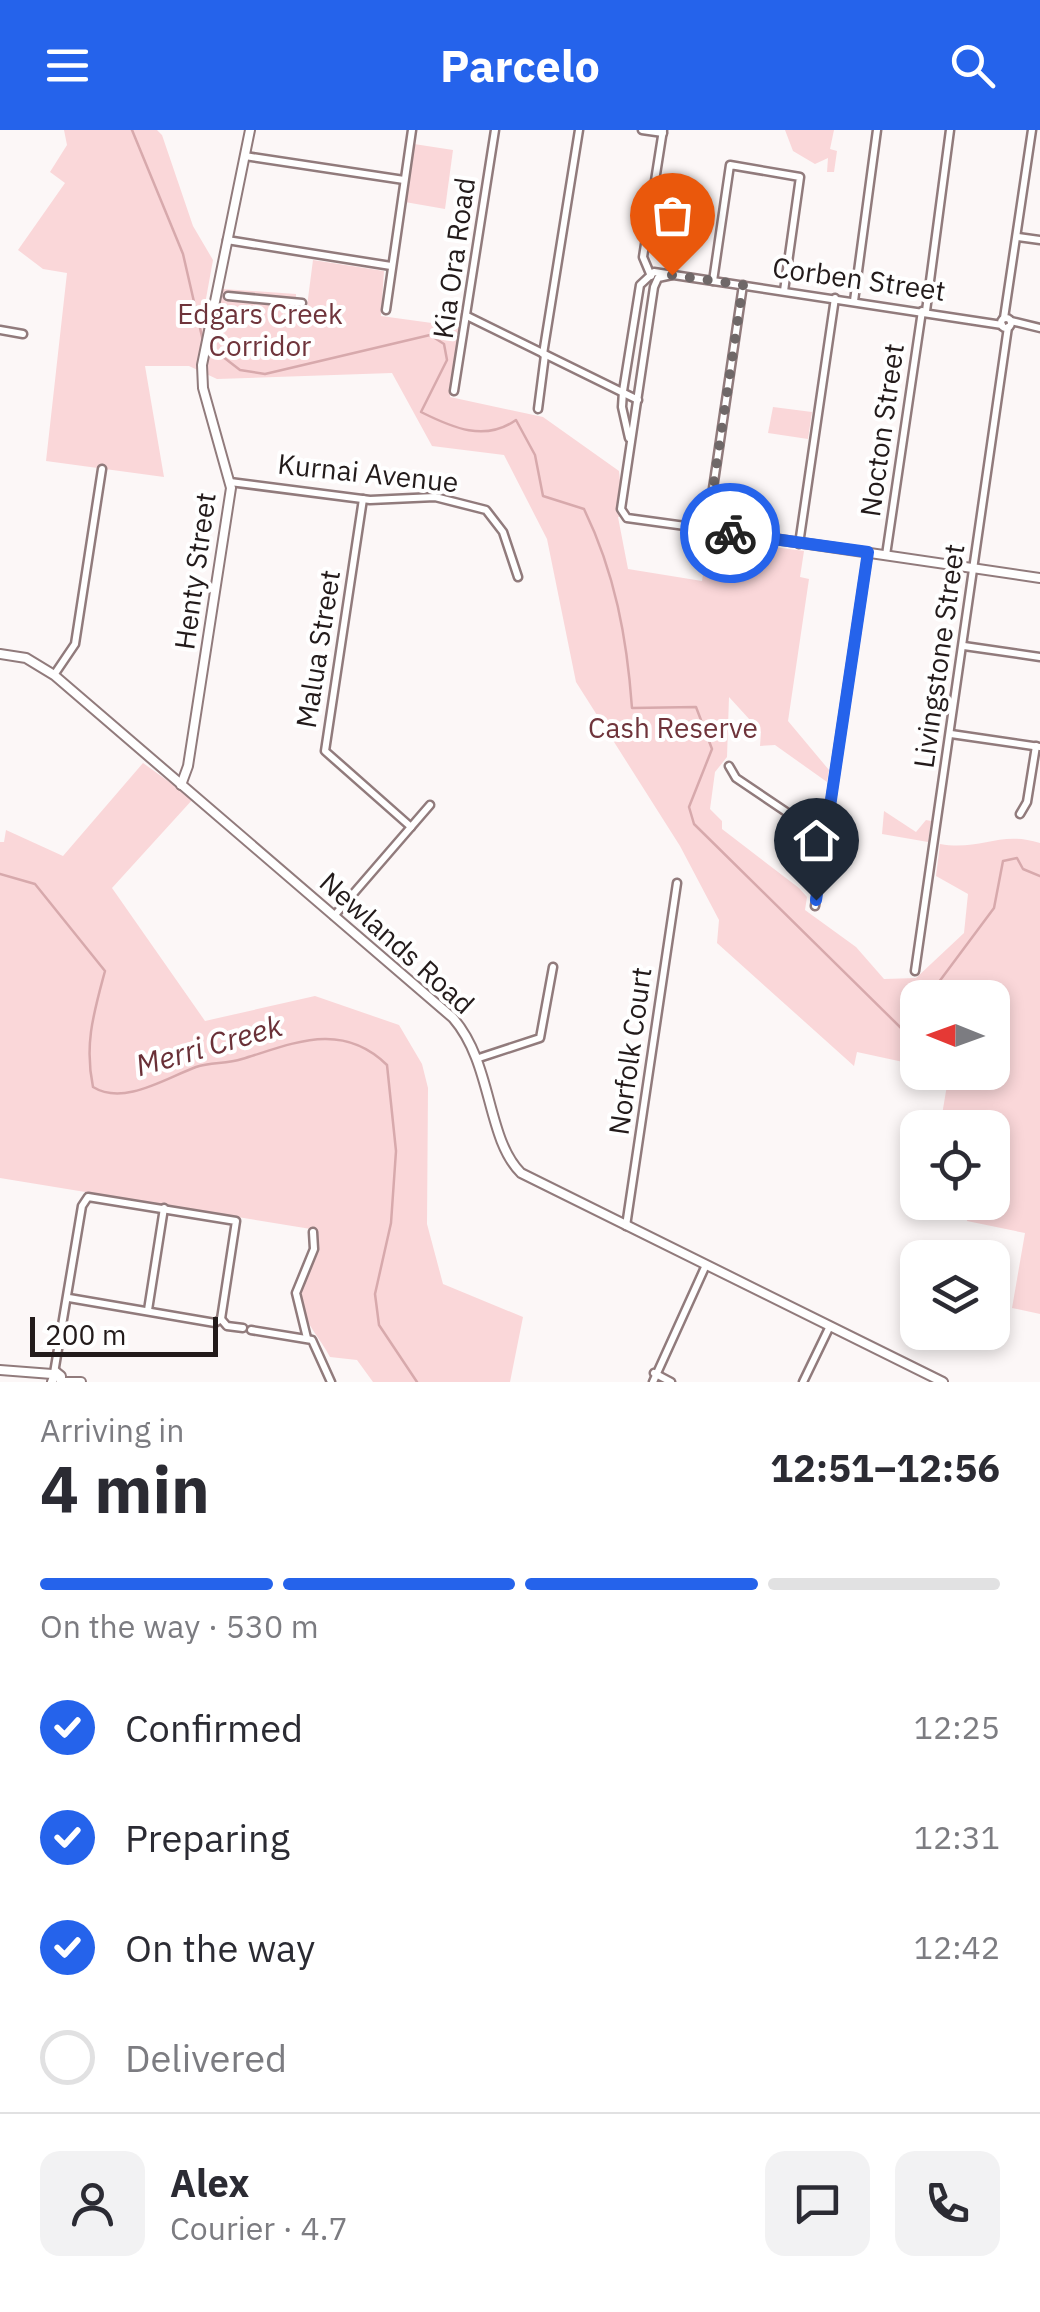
<!DOCTYPE html>
<meta charset="utf-8">
<style>
:root{--surface:#fff;--page:#f2f2f3;--text:#2b2b33;--muted:#7c7c81;--line:#e1e1e2;--accent:#2563eb}
body{margin:0;font-family:"IBM Plex Sans",sans-serif;background:var(--page);color:var(--text);height:100vh;display:flex;flex-direction:column;font-size:38px;white-space:nowrap}
*{box-sizing:border-box;margin:0}
p{font-size:32px;color:var(--muted)}
.icon{flex:none;width:55px;height:55px;fill:none;stroke:currentColor;stroke-width:2;stroke-linecap:round;stroke-linejoin:round}
.map{position:relative;height:1252px;overflow:hidden}
.panel{display:flex;flex-direction:column;background:var(--surface);flex:1}
.panel>*{flex:none}
.needle{width:65px;rotate:271deg}
.tools{position:absolute;left:900px;top:850px;display:grid;gap:20px}
.tools a{display:grid;place-items:center;width:110px;height:110px;border-radius:20px;background:var(--surface);box-shadow:0 5px 15px #0003;font-size:50px}
.scale{position:absolute;left:30px;bottom:25px;width:188px;box-sizing:border-box;padding-left:10px;border:5px solid #231b1b;border-top:0;font-size:28px;line-height:35px;white-space:nowrap;color:#231b1b;-webkit-text-stroke:8px #fff;paint-order:stroke}
.pin{position:absolute;display:grid;place-items:center;width:85px;height:85px;color:#fff;margin:-102px -42px;border-radius:50% 50% 50% 0;rotate:-45deg;box-shadow:0 0 10px #0007}
.pin .icon{rotate:45deg}
.courier{position:absolute;display:grid;place-items:center;width:100px;height:100px;margin:-50px;border:8px solid #2563eb;border-radius:50%;background:#fff;color:#222;box-shadow:0 2px 12px #0007}
.headline em{font-style:normal;font-weight:700}
.headline div{display:flex;flex-direction:column-reverse}
.headline{display:flex;align-items:center;justify-content:space-between;height:170px;padding:0 40px}
h1{font-size:65px;font-weight:700;line-height:75px}
.bar{display:grid;grid-template-columns:repeat(4,1fr);gap:15px 10px;align-content:center;height:120px;padding:0 40px}
.bar i{height:12px;border-radius:8px;background:var(--line)}
.bar .current{background:var(--accent)}
.bar p{grid-column:span 4}
.line{display:flex;align-items:center;gap:25px;padding:0 40px;border-top:2px solid var(--line)}
.line div{flex:1}
.round{display:grid;place-items:center;flex:none;width:105px;height:105px;border-radius:20px;background:var(--page)}
ol{padding:0 40px;list-style:none}
li{display:flex;align-items:center;gap:30px;height:110px}
li p{margin-inline-start:auto}
li .icon{padding:10px;border-radius:50%;background:var(--accent);color:#fff;stroke-width:4}
li:last-child{color:var(--muted)}
li i{width:55px;height:55px;border:5px solid var(--line);border-radius:50%}
header{display:flex;justify-content:space-between;align-items:center;height:130px;padding:0 40px;background:var(--accent);color:#fff;font-size:45px;font-weight:700}
.map>svg:first-child{display:block}
</style>
<header><svg class="icon" aria-label="menu" viewBox="0 0 24 24"><path d="M4 6h16M4 12h16M4 18h16"/></svg>Parcelo<svg class="icon" aria-label="search" viewBox="0 0 24 24"><circle cx="10" cy="10" r="6"/><path d="M15 15l6 6"/></svg></header>
<div class="map">
<svg width="1040" height="1252" viewBox="0 0 1040 1252">
<rect width="100%" height="100%" fill="#fcf7f7"/>
<g fill="#fad7d9">
<path d="M 64,0 L 157,0 L 162,5 L 193,96 L 213,130 L 203,185 L 218,186 L 223,159 L 296,164 L 296,174 L 307,176 L 313,130 L 384,141 L 381,186 L 461,197 L 450,267 L 543,287 L 619,341 L 624,386 L 618,387 L 628,439 L 702,451 L 709,408 L 804,421 L 800,447 L 809,449 L 788,591 L 829,640 L 827,652 L 775,615 L 760,616 L 761,602 L 729,567 L 727,627 L 715,642 L 710,679 L 722,691 L 722,699 L 799,758 L 807,767 L 805,780 L 856,817 L 884,849 L 916,848 L 964,803 L 968,764 L 936,746 L 940,714 C 981,721 1000,700 1040,713 L 1040,1184 L 1012,1178 L 1025,1103 L 967,1091 L 969,1073 L 992,1072 L 992,998 L 940,997 L 949,943 L 992,942 L 992,868 L 918,868 L 917,935 L 857,922 L 854,936 L 717,813 L 719,790 L 680,716 L 576,552 L 547,409 L 504,325 L 432,316 L 392,243 L 217,249 L 189,236 L 145,236 L 164,347 L 46,331 L 67,143 L 43,139 L 18,120 L 65,53 L 50,42 L 67,15 Z"/>
<polygon points="785,0 834,0 830,19 837,21 834,42 827,42 828,28 815,34 793,21"/>
<polygon points="414,14 453,20 445,79 405,72"/>
<polygon points="773,277 812,282 808,309 768,303"/>
<path d="M 143,633 L 193,669 L 112,758 L 205,891 L 315,866 L 399,895 L 422,934 L 428,958 L 427,1094 L 443,1154 L 523,1187 L 510,1252 L 373,1252 L 357,1230 L 330,1227 C 321,1209 303,1192 301,1170 C 300,1151 317,1125 317,1100 L 0,1048 L 0,712 L 4,712 L 6,700 L 63,726 Z"/>
<polygon points="884,681 916,702 926,690 931,691 928,712 882,704"/>
</g>
<g fill="none" stroke-linecap="round" stroke-linejoin="round">
<g stroke="#d7a9ac" stroke-width="2.5">
<polyline points="132,0 183,124 203,211"/>
<path d="M 209,216 L 240,240 L 265,244 L 430,205 L 444,214 L 447,230 L 421,282 C 453,298 485,312 516,290 L 535,325 L 543,366 L 584,379 C 615,443 627,508 632,578 L 696,577 L 712,619 L 689,677 L 694,694 L 901,898 L 918,879"/>
<path d="M 0,744 L 35,754 L 105,841 C 94,882 84,914 93,957 C 124,976 166,948 196,937 C 211,932 226,934 242,929 C 292,914 341,890 387,935 L 396,1021 L 391,1093 L 375,1164 L 379,1195 L 417,1252"/>
<polyline points="927,868 994,778 1003,731 1017,728 1023,739 1040,746"/>
</g>
<g stroke="#917b7c" stroke-width="11">
<g id="minor">
<polyline points="642,0 663,3"/>
<polyline points="245,26 404,50"/>
<polyline points="1018,107 1040,110"/>
<polyline points="227,110 391,136"/>
<polyline points="672,145 658,148 654,157 621,379 627,388 707,399 743,155"/>
<polyline points="651,146 643,127 663,0"/>
<polyline points="713,151 730,35 800,47 784,161"/>
<polyline points="228,166 302,173"/>
<polyline points="854,171 877,0"/>
<polyline points="386,180 412,0"/>
<polyline points="926,181 950,0"/>
<polyline points="467,186 638,270"/>
<circle cx="1006" cy="193" r="5"/>
<polyline points="1004,188 1032,0"/>
<polyline points="1011,191 1040,198"/>
<polyline points="0,200 23,204"/>
<polyline points="543,224 579,0"/>
<polyline points="454,261 495,0"/>
<polyline points="538,279 545,225"/>
<polyline points="629,308 622,277 623,261 640,155 654,142 1002,195"/>
<polyline points="230,352 370,370 435,367 486,380 503,402 518,447"/>
<polyline points="363,369 325,621 411,697"/>
<polyline points="799,414 835,168"/>
<polyline points="886,425 922,181"/>
<polyline points="964,516 1040,527"/>
<polyline points="54,545 75,514 102,339"/>
<polyline points="951,604 1040,617"/>
<polyline points="729,636 736,648 825,708"/>
<polyline points="1020,684 1027,672 1036,616"/>
<polyline points="815,776 868,422"/>
<polyline points="334,786 430,675"/>
<polyline points="915,841 1008,197"/>
<polyline points="479,928 540,908 553,837"/>
<polyline points="626,1096 677,753"/>
<polyline points="69,1168 215,1193 221,1189 227,1196 243,1198"/>
<polyline points="148,1180 164,1078"/>
<polyline points="251,1200 312,1210 331,1252"/>
<polyline points="307,1208 296,1163 314,1119 313,1102"/>
<polyline points="54,1243 82,1076 88,1067 236,1091 221,1189"/>
<polyline points="654,1243 671,1252"/>
<polyline points="653,1252 706,1135"/>
<polyline points="803,1252 830,1196"/>
</g>
</g>
<g stroke="#917b7c" stroke-width="12">
<g id="tertiary">
<polyline points="707,399 1040,448"/>
<path d="M 0,524 L 26,528 L 54,545 L 453,888 C 493,934 486,1008 521,1043 L 943,1252"/>
<polyline points="181,655 188,636 231,358 203,258 202,235 250,0"/>
<polyline points="0,1240 52,1244"/>
<polyline points="52,1252 56,1242 61,1246 61,1252"/>
<polyline points="65,1252 81,1252"/>
</g>
</g>
<use href="#minor" stroke="#fff" stroke-width="6"/>
<use href="#tertiary" stroke="#fff" stroke-width="8"/>
</g>
<g fill="none" stroke-linecap="round" stroke-linejoin="round">
<polyline stroke="#6f6868" stroke-width="10" stroke-dasharray="0 18" points="672,145 743,155 707,399 730,403"/>
<polyline stroke="#2563eb" stroke-width="12" points="730,403 868,422 816,770"/>
</g>
<g text-anchor="middle" stroke-width="8" stroke-linejoin="round" paint-order="stroke">
<g font-size="28" fill="#231b1b" stroke="#fff">
<text transform="translate(454 128) rotate(-82)" y="10">Kia Ora Road</text>
<text transform="translate(859 149) rotate(8)" y="10">Corben Street</text>
<text transform="translate(882 300) rotate(-82)" y="10">Nocton Street</text>
<text transform="translate(368 343) rotate(6)" y="10">Kurnai Avenue</text>
<text transform="translate(195 441) rotate(-82)" y="10">Henty Street</text>
<text transform="translate(318 519) rotate(-81)" y="10">Malua Street</text>
<text transform="translate(939 526) rotate(-82)" y="10">Livingstone Street</text>
<text transform="translate(397 813) rotate(42)" y="10">Newlands Road</text>
<text transform="translate(630 921) rotate(-82)" y="10">Norfolk Court</text>
</g>
<g font-size="28" fill="#6f343b" stroke="#fff">
<text x="260" y="194">Edgars Creek<tspan x="260" dy="32">Corridor</tspan></text>
<text x="673" y="608">Cash Reserve</text>
</g>
<g font-size="30" font-style="italic" fill="#6a3037" stroke="#fff">
<text transform="translate(209 916) rotate(-16)" y="10">Merri Creek</text>
</g>
</g>
</svg>
<div class="tools">
<a><svg class="needle" viewBox="-14 -14 28 28"><path d="M0-13l5 13h-10z" fill="#e53935"/><path d="M0 13l5-13h-10z" fill="#7c7c81"/></svg></a>
<a><svg class="icon" aria-label="locate" viewBox="0 0 24 24"><circle cx="12" cy="12" r="6"/><path d="M12 2v4M12 18v4M2 12h4M18 12h4"/></svg></a>
<a><svg class="icon" aria-label="layers" viewBox="0 0 24 24"><path d="M12 4l9 5-9 5-9-5zM3 14l9 5 9-5"/></svg></a>
</div>
<div class="scale">200 m</div>
<div class="pin" style="left:672px;top:145px;background:#ea580c"><svg class="icon" aria-label="bag" viewBox="0 0 24 24"><path d="M5 8h14l-1 12H6zM9 8a3 3 0 0 1 6 0"/></svg></div>
<div class="pin" style="left:816px;top:770px;background:#1f2937"><svg class="icon" aria-label="home" viewBox="0 0 24 24"><path d="M3 11l9-7 9 7M6 9v11h12V9"/></svg></div>
<div class="courier" style="left:730px;top:403px"><svg class="icon" aria-label="bike" viewBox="0 0 24 24"><circle cx="6" cy="16" r="4"/><circle cx="18" cy="16" r="4"/><path d="M6 16l4-8h5l3 8M10 8l3 8H6M13 5h3"/></svg></div>
</div>
<section class="panel">
<div class="headline"><div><h1>4 min</h1><p>Arriving in</p></div><em>12:51–12:56</em></div>
<div class="bar"><i class="current"></i><i class="current"></i><i class="current"></i><i></i><p>On the way · 530 m</p></div>
<ol>
<li><svg class="icon" aria-label="check" viewBox="0 0 24 24"><path d="M5 12l5 5 9-10"/></svg>Confirmed<p>12:25</p></li>
<li><svg class="icon" aria-label="check" viewBox="0 0 24 24"><path d="M5 12l5 5 9-10"/></svg>Preparing<p>12:31</p></li>
<li><svg class="icon" aria-label="check" viewBox="0 0 24 24"><path d="M5 12l5 5 9-10"/></svg>On the way<p>12:42</p></li>
<li><i></i>Delivered</li>
</ol>
<div class="line" style="height:180px"><a class="round"><svg class="icon" aria-label="person" viewBox="0 0 24 24"><circle cx="12" cy="8" r="4"/><path d="M4 21q1-7 8-7t8 7"/></svg></a><div><b>Alex</b><p>Courier · 4.7</p></div><a class="round"><svg class="icon" aria-label="chat" viewBox="0 0 24 24"><path d="M4 5h16v11H9l-5 4z"/></svg></a><a class="round"><svg class="icon" aria-label="phone" viewBox="0 0 24 24"><path d="M5 4h4l2 5-3 2q2 4 5 5l2-3 5 2v4C11 20 4 13 5 4z"/></svg></a></div>
</section>
